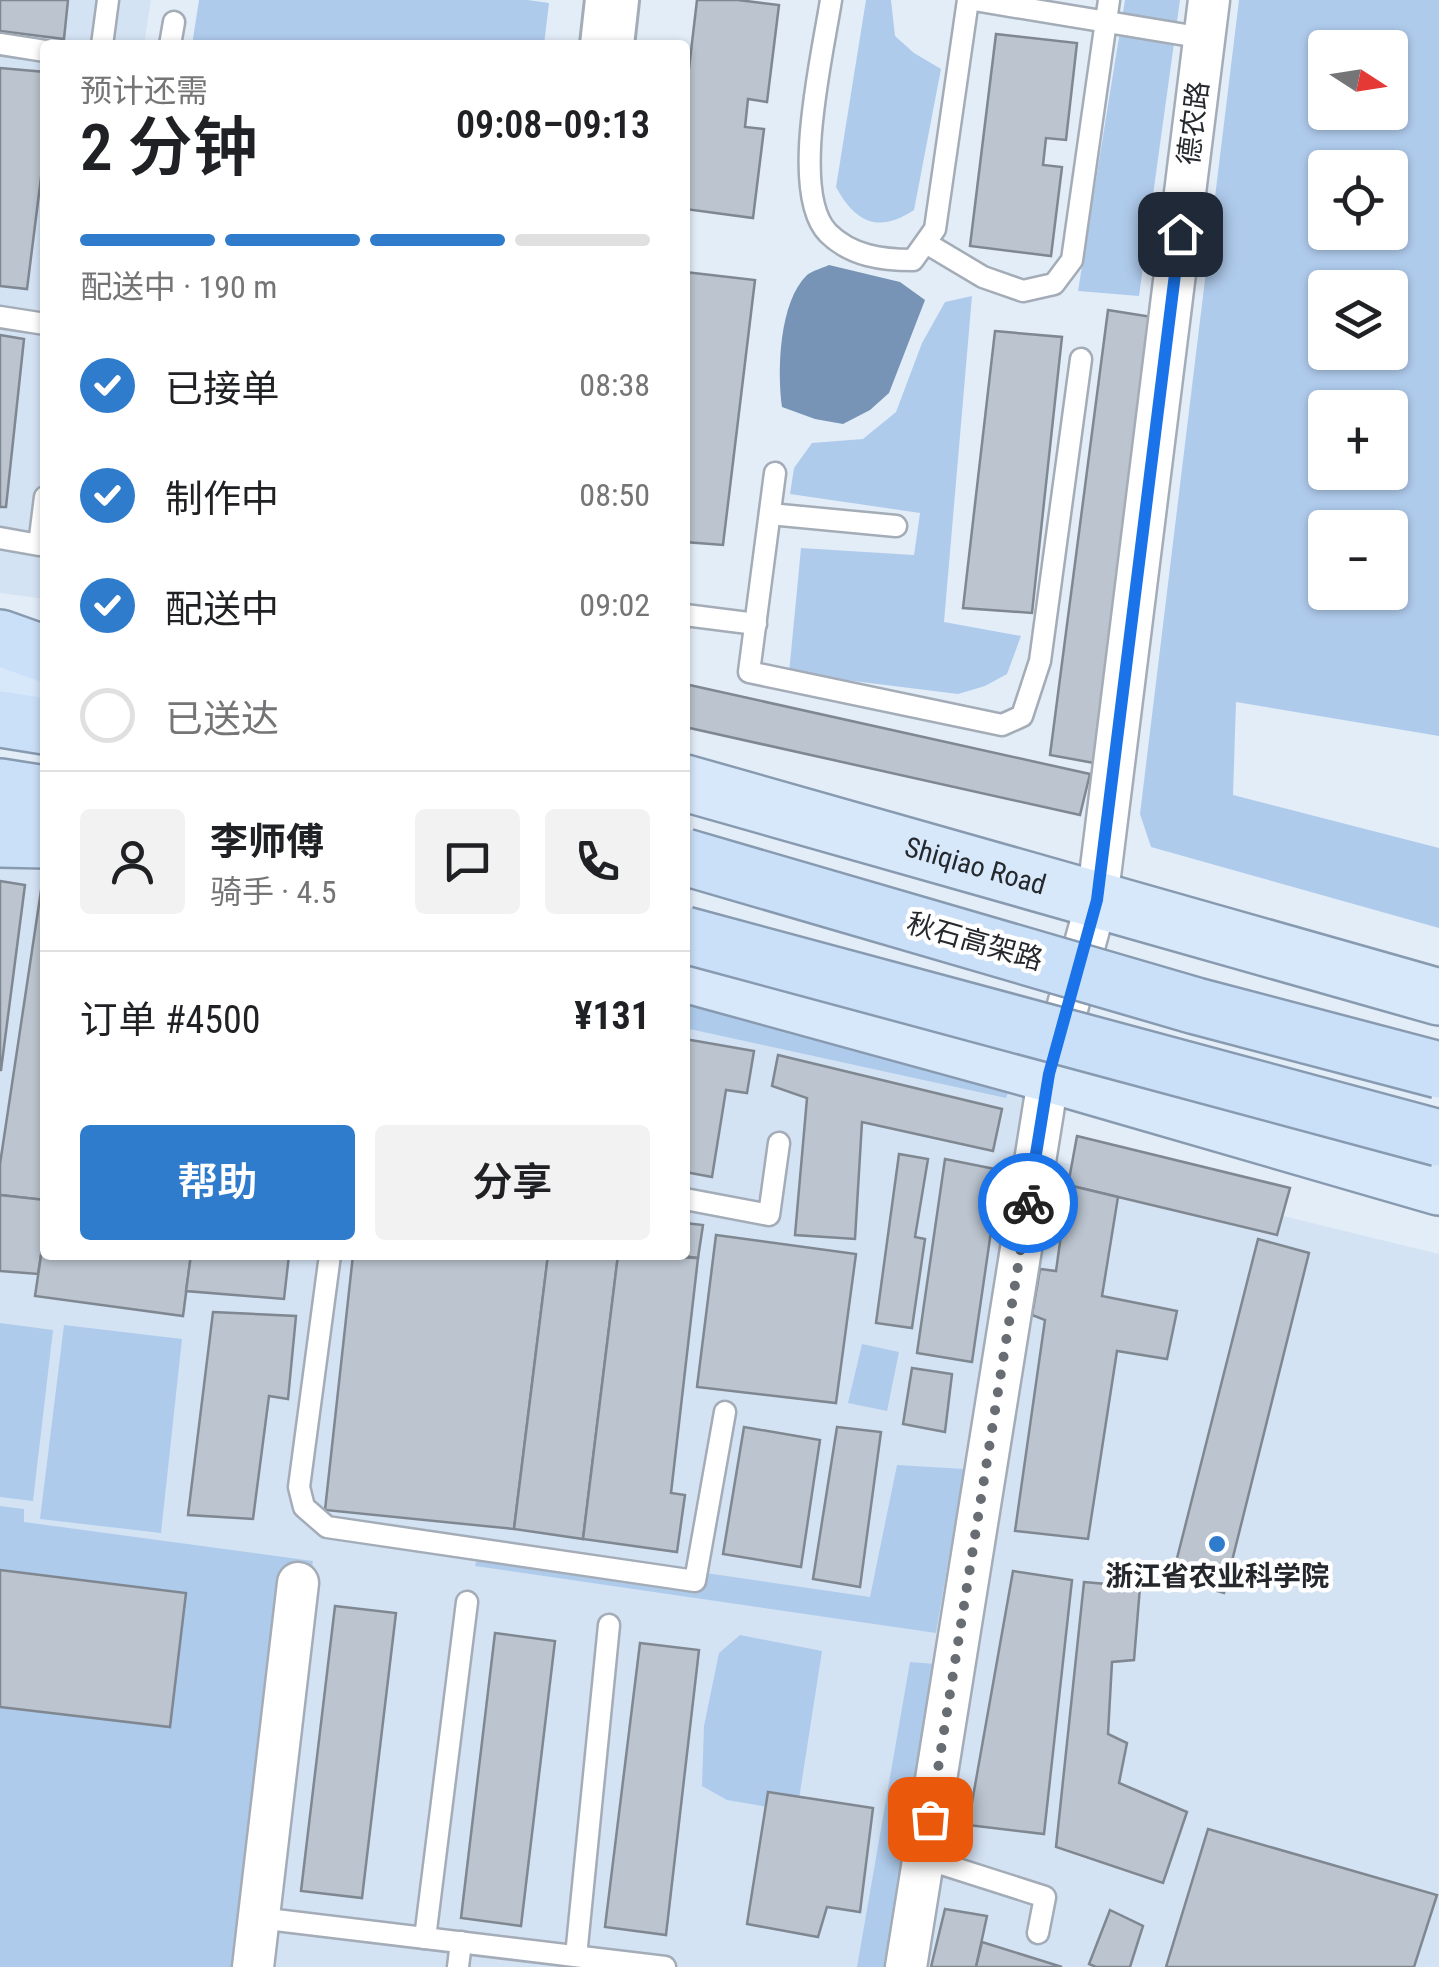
<!DOCTYPE html>
<html lang="zh">
<meta charset="utf-8">
<style>
:root{--surface:#fff;--page:#f2f2f2;--text:#202124;--muted:#757577;--line:#e0e0e0;--accent:#2f7bcc}
body{margin:0;font-family:"Roboto Condensed","Noto Sans SC",sans-serif;background:var(--page);color:var(--text);height:100vh;display:flex;flex-direction:column;font-size:38px;white-space:nowrap}
*{box-sizing:border-box;margin:0}
p{font-size:32px;color:var(--muted)}
.icon{flex:none;width:55px;height:55px;fill:none;stroke:currentColor;stroke-width:2;stroke-linecap:round;stroke-linejoin:round}
.map{position:relative;flex:1;overflow:hidden}
.drawer{position:absolute;left:40px;top:40px;width:650px;height:1220px;display:flex;flex-direction:column;background:var(--surface);border-radius:10px;box-shadow:0 2px 8px #0004}
.drawer>*{flex:none}
.needle{width:65px;rotate:102deg}
.controls{position:absolute;left:1308px;top:30px;display:grid;gap:20px}
.controls a{display:grid;place-items:center;width:100px;height:100px;border-radius:10px;background:var(--surface);box-shadow:0 2px 8px #0004;font-size:50px}
.pin{position:absolute;display:grid;place-items:center;width:85px;height:85px;color:#fff;margin:-42px;border-radius:20px;box-shadow:0 5px 15px #0006}
.courier{position:absolute;display:grid;place-items:center;width:100px;height:100px;margin:-50px;border:8px solid #1a73e8;border-radius:50%;background:#fff;color:#222;box-shadow:0 2px 12px #0007}
.head em{font-style:normal;font-weight:600}
.head div{display:flex;flex-direction:column-reverse}
.head{display:flex;align-items:center;justify-content:space-between;height:170px;padding:0 40px}
h1{font-size:65px;font-weight:600;line-height:75px}
.bar{display:grid;grid-template-columns:repeat(4,1fr);gap:15px 10px;align-content:center;height:120px;padding:0 40px}
.bar i{height:12px;border-radius:8px;background:var(--line)}
.bar .current{background:var(--accent)}
.bar p{grid-column:span 4}
.line{display:flex;align-items:center;gap:25px;padding:0 40px;border-top:2px solid var(--line)}
.line div{flex:1}
.round{display:grid;place-items:center;flex:none;width:105px;height:105px;border-radius:10px;background:var(--page)}
ol{padding:0 40px;list-style:none}
li{display:flex;align-items:center;gap:30px;height:110px}
li p{margin-inline-start:auto}
li .icon{padding:10px;border-radius:50%;background:var(--accent);color:#fff;stroke-width:4}
li:last-child{color:var(--muted)}
li i{width:55px;height:55px;border:5px solid var(--line);border-radius:50%}
.button{display:flex;gap:20px;margin-top:auto;padding:20px 40px}
.button a{flex:1;height:115px;border-radius:10px;background:var(--accent);color:#fff;font-size:40px;font-weight:600;line-height:115px;text-align:center}
.button a+a{background:var(--page);color:var(--text)}
.map>svg:first-child{display:block}
</style>
<div class="map">
<svg width="1439" height="1967" viewBox="0 0 1439 1967">
<rect width="100%" height="100%" fill="#e3edf8"/>
<g fill="#d4e3f4">
<polygon points="0,0 151,0 144,45 45,45 45,599 0,593"/>
<polygon points="0,868 45,871 45,1255 685,1255 685,1002 1025,1096 936,1633 981,1640 1057,1161 1439,1254 1439,1967 0,1967"/>
</g>
<g fill="#afcbec" fill-rule="evenodd">
<polygon points="199,0 528,0 549,3 544,45 192,45"/>
<path d="M 866,0 L 891,0 L 895,36 L 914,53 L 941,69 L 914,210 C 878,234 855,222 836,187 Z"/>
<polygon points="1125,0 1180,0 1139,296 1078,291"/>
<path d="M 1239,0 L 1439,0 L 1439,736 L 1236,702 L 1233,795 L 1439,848 L 1439,928 L 1151,847 L 1140,814 ZM 1325,48 L 1390,48 L 1390,112 L 1325,112 ZM 1325,168 L 1390,168 L 1390,232 L 1325,232 ZM 1325,288 L 1390,288 L 1390,352 L 1325,352 ZM 1325,408 L 1390,408 L 1390,472 L 1325,472 ZM 1325,528 L 1390,528 L 1390,592 L 1325,592 Z"/>
<polygon points="972,296 944,622 1021,636 1007,674 985,686 958,694 789,673 801,548 914,555 920,513 790,494 794,468 812,443 863,439 896,412 922,343 945,302"/>
<polygon points="685,993 1012,1082 1006,1098 685,1028"/>
<polygon points="0,1323 53,1330 33,1501 0,1497"/>
<polygon points="64,1325 182,1339 161,1533 40,1519"/>
<polygon points="862,1344 899,1352 887,1411 848,1403"/>
<polygon points="897,1465 964,1469 936,1633 475,1566 481,1540 870,1597"/>
<polygon points="0,1506 24,1509 24,1522 313,1561 253,1967 0,1967"/>
<polygon points="740,1635 822,1651 797,1812 727,1800 702,1786 704,1726 719,1653"/>
<polygon points="910,1662 936,1664 888,1967 857,1967"/>
</g>
<path fill="#7793b5" d="M 829,265 L 900,282 L 925,300 L 889,393 L 870,410 L 843,424 L 815,419 L 782,407 C 777,371 779,302 807,275 C 812,271 822,268 829,265 Z"/>
<g fill="#bbc4cf" stroke="#7f8791" stroke-width="2.5">
<polygon points="0,0 68,0 64,39 0,31"/>
<polygon points="697,0 738,0 779,5 767,102 748,99 745,127 764,129 753,218 685,209 685,102"/>
<polygon points="996,34 1077,43 1066,140 1046,138 1043,165 1062,167 1051,256 970,246"/>
<polygon points="0,68 45,72 45,146 27,289 0,286"/>
<polygon points="685,272 755,280 723,545 685,542"/>
<polygon points="1108,310 1152,317 1094,763 1050,755"/>
<polygon points="995,331 1062,337 1032,613 963,608"/>
<polygon points="0,335 24,339 6,507 0,507"/>
<polygon points="685,684 1090,774 1080,815 685,727"/>
<polygon points="0,881 25,885 1,1070 0,1070"/>
<polygon points="42,884 45,885 45,1200 0,1195 0,1164"/>
<polygon points="685,1039 754,1051 747,1093 726,1090 712,1177 685,1172"/>
<polygon points="778,1055 1002,1109 993,1151 862,1122 855,1239 795,1235 807,1098 772,1086"/>
<polygon points="1077,1136 1290,1188 1277,1235 1068,1185"/>
<polygon points="899,1154 928,1159 915,1237 925,1239 912,1328 876,1323"/>
<polygon points="945,1159 1000,1170 972,1362 917,1353"/>
<polygon points="1068,1185 1118,1197 1102,1296 1177,1311 1167,1359 1117,1351 1088,1539 1015,1531 1045,1320 1032,1315 1040,1269 1056,1271"/>
<polygon points="0,1195 45,1200 45,1229 38,1274 0,1271"/>
<polygon points="685,1223 703,1225 698,1258 676,1255 685,1255"/>
<polygon points="45,1229 45,1255 191,1255 183,1316 35,1296"/>
<polygon points="716,1235 856,1254 836,1403 697,1387"/>
<polygon points="1258,1239 1309,1253 1224,1593 1172,1578"/>
<polygon points="191,1255 289,1255 284,1299 186,1291"/>
<polygon points="353,1255 548,1255 514,1529 325,1510"/>
<polygon points="548,1255 618,1255 583,1539 514,1529"/>
<polygon points="618,1255 698,1258 671,1493 685,1495 677,1552 583,1539"/>
<polygon points="213,1312 296,1316 288,1399 269,1396 253,1519 188,1515"/>
<polygon points="912,1368 952,1374 945,1432 903,1424"/>
<polygon points="744,1427 820,1440 801,1567 723,1554"/>
<polygon points="837,1427 881,1432 860,1587 813,1579"/>
<polygon points="0,1570 186,1593 170,1727 0,1707"/>
<polygon points="1013,1571 1072,1580 1044,1834 968,1825"/>
<polygon points="1084,1582 1140,1587 1134,1660 1112,1662 1108,1734 1127,1743 1119,1783 1187,1812 1163,1883 1056,1847"/>
<polygon points="335,1606 396,1613 362,1898 301,1891"/>
<polygon points="495,1633 555,1641 521,1926 461,1918"/>
<polygon points="640,1643 699,1650 666,1935 605,1927"/>
<polygon points="768,1792 873,1808 860,1912 827,1907 818,1937 747,1924"/>
<polygon points="1208,1829 1437,1895 1414,1967 1166,1967"/>
<polygon points="945,1909 987,1916 976,1967 931,1967"/>
<polygon points="1110,1910 1143,1926 1130,1967 1096,1967 1089,1964"/>
<polygon points="982,1942 1062,1967 976,1967"/>
</g>
<g fill="none" stroke-linecap="round" stroke-linejoin="round">
<g stroke="#a3acb7" stroke-width="25">
<g id="service">
<path d="M 831,0 C 823,53 789,193 828,233 C 851,256 882,260 913,260 L 935,229 L 968,0"/>
<polyline points="974,0 1204,38"/>
<polyline points="0,44 45,51"/>
<polyline points="102,45 108,0"/>
<polyline points="170,45 174,22"/>
<polyline points="926,243 983,277 1023,291 1054,284 1072,260 1109,0"/>
<polyline points="0,317 45,324"/>
<polyline points="775,473 749,672 1002,725 1022,716 1040,661 1081,359"/>
<polyline points="770,514 896,526"/>
<polyline points="0,538 39,545 45,497"/>
<polyline points="685,615 756,624"/>
<polyline points="685,1199 769,1215 779,1143"/>
<polyline points="330,1255 299,1487 304,1507 327,1527 695,1581 725,1412"/>
<polyline points="923,1858 1045,1897 1038,1933"/>
<polyline points="259,1918 665,1967"/>
<polyline points="425,1938 467,1602"/>
<polyline points="576,1956 609,1625"/>
<polyline points="458,1967 461,1942"/>
</g>
</g>
<g stroke="#a3acb7" stroke-width="45">
<g id="minor">
<polyline points="253,1967 298,1583"/>
<polyline points="906,1967 1049,1074 1097,900 1209,0"/>
</g>
</g>
<g stroke="#a3acb7" stroke-width="58">
<polyline id="tertiary" points="607,45 612,0"/>
</g>
<g stroke="#889ab0" stroke-width="60">
<g id="primary">
<polyline points="0,672 45,679"/>
<path id="s1" d="M 685,783 L 1439,997"/>
<polyline points="685,974 1049,1074 1439,1187"/>
</g>
</g>
<g stroke="#889ab0" stroke-width="60">
<g id="trunk">
<polyline points="0,638 45,654"/>
<polyline points="0,719 45,726"/>
<polyline points="0,787 45,794"/>
<polyline points="0,839 45,840"/>
</g>
</g>
<use href="#service" stroke="#fff" stroke-width="20"/>
<use href="#minor" stroke="#fff" stroke-width="40"/>
<use href="#tertiary" stroke="#fff" stroke-width="52"/>
<use href="#primary" stroke="#d7e8fa" stroke-width="55"/>
<use href="#trunk" stroke="#cae0f8" stroke-width="55"/>
<g stroke="#889ab0" stroke-width="60" stroke-linecap="butt">
<g id="trunk-bridge">
<polyline points="685,857 1196,1006 1439,1070"/>
<polyline points="685,935 1439,1138"/>
</g>
</g>
<use href="#trunk-bridge" stroke="#cae0f8" stroke-width="55"/>
</g>
<g fill="none" stroke-linecap="round" stroke-linejoin="round">
<polyline stroke="#686d73" stroke-width="10" stroke-dasharray="0 18" points="930,1819 1028,1203"/>
<polyline stroke="#1a73e8" stroke-width="12" points="1028,1203 1049,1074 1097,900 1180,234"/>
</g>
<circle fill="#2f7bcc" stroke="#fff" stroke-width="4" cx="1217" cy="1544" r="10"/>
<g text-anchor="middle" stroke-width="9" stroke-linejoin="round" paint-order="stroke">
<g font-size="28" fill="#25282c" stroke="#fff">
<text transform="translate(1193 123) rotate(-83)" y="10">德农路</text>
<text dy="10" stroke="none"><textPath href="#s1" startOffset="302">Shiqiao Road</textPath></text>
<text transform="translate(975 941) rotate(16)" y="10">秋石高架路</text>
</g>
<g font-size="28" font-weight="bold" fill="#25282c" stroke="#fff">
<text x="1217" y="1586">浙江省农业科学院</text>
</g>
</g>
</svg>
<div class="controls">
<a><svg class="needle" viewBox="-14 -14 28 28"><path d="M0-13l5 13h-10z" fill="#e53935"/><path d="M0 13l5-13h-10z" fill="#757577"/></svg></a>
<a><svg class="icon" aria-label="locate" viewBox="0 0 24 24"><circle cx="12" cy="12" r="6"/><path d="M12 2v4M12 18v4M2 12h4M18 12h4"/></svg></a>
<a><svg class="icon" aria-label="layers" viewBox="0 0 24 24"><path d="M12 4l9 5-9 5-9-5zM3 14l9 5 9-5"/></svg></a>
<a>+</a>
<a>−</a>
</div>
<div class="pin" style="left:930px;top:1819px;background:#ea580c"><svg class="icon" aria-label="bag" viewBox="0 0 24 24"><path d="M5 8h14l-1 12H6zM9 8a3 3 0 0 1 6 0"/></svg></div>
<div class="pin" style="left:1180px;top:234px;background:#1f2937"><svg class="icon" aria-label="home" viewBox="0 0 24 24"><path d="M3 11l9-7 9 7M6 9v11h12V9"/></svg></div>
<div class="courier" style="left:1028px;top:1203px"><svg class="icon" aria-label="bike" viewBox="0 0 24 24"><circle cx="6" cy="16" r="4"/><circle cx="18" cy="16" r="4"/><path d="M6 16l4-8h5l3 8M10 8l3 8H6M13 5h3"/></svg></div>
<section class="drawer">
<div class="head"><div><h1>2 分钟</h1><p>预计还需</p></div><em>09:08–09:13</em></div>
<div class="bar"><i class="current"></i><i class="current"></i><i class="current"></i><i></i><p>配送中 · 190 m</p></div>
<ol>
<li><svg class="icon" aria-label="check" viewBox="0 0 24 24"><path d="M5 12l5 5 9-10"/></svg>已接单<p>08:38</p></li>
<li><svg class="icon" aria-label="check" viewBox="0 0 24 24"><path d="M5 12l5 5 9-10"/></svg>制作中<p>08:50</p></li>
<li><svg class="icon" aria-label="check" viewBox="0 0 24 24"><path d="M5 12l5 5 9-10"/></svg>配送中<p>09:02</p></li>
<li><i></i>已送达</li>
</ol>
<div class="line" style="height:180px"><a class="round"><svg class="icon" aria-label="person" viewBox="0 0 24 24"><circle cx="12" cy="8" r="4"/><path d="M4 21q1-7 8-7t8 7"/></svg></a><div><b>李师傅</b><p>骑手 · 4.5</p></div><a class="round"><svg class="icon" aria-label="chat" viewBox="0 0 24 24"><path d="M4 5h16v11H9l-5 4z"/></svg></a><a class="round"><svg class="icon" aria-label="phone" viewBox="0 0 24 24"><path d="M5 4h4l2 5-3 2q2 4 5 5l2-3 5 2v4C11 20 4 13 5 4z"/></svg></a></div>
<div class="line" style="height:130px"><div>订单 #4500</div><b>¥131</b></div>
<div class="button"><a>帮助</a><a>分享</a></div>
</section>
</div>
